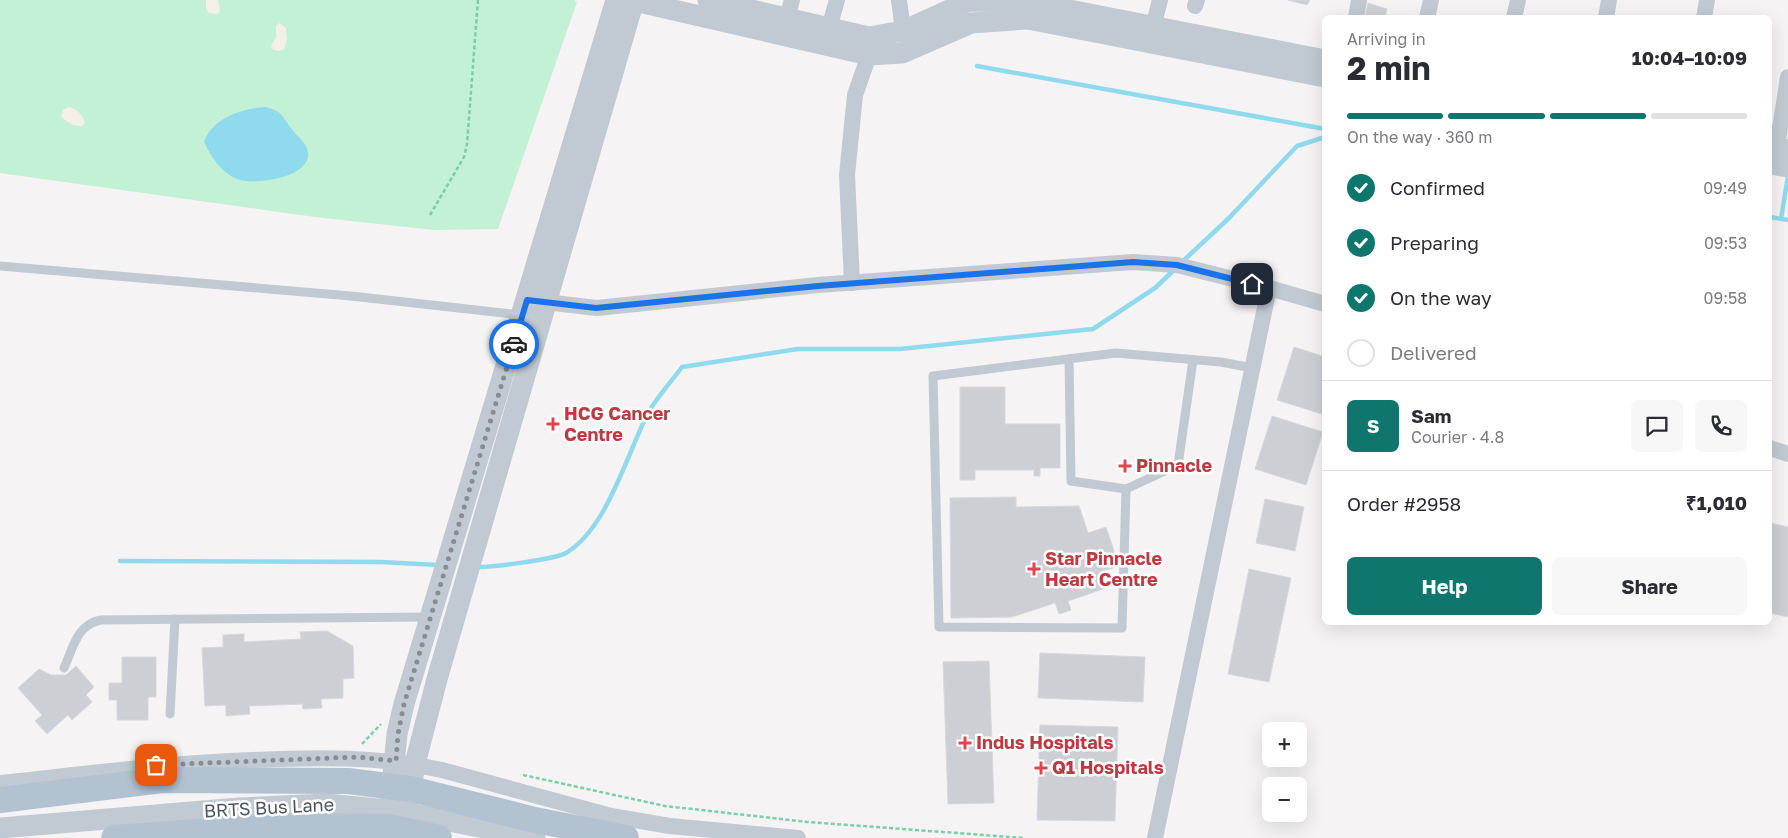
<!DOCTYPE html>
<meta charset="utf-8">
<style>
:root{--surface:#fff;--page:#f7f7f7;--text:#2b2b33;--muted:#7c7c81;--line:#e1e1e2;--accent:#0f766e}
body{margin:0;font-family:"Golos Text",sans-serif;background:var(--page);color:var(--text);height:100vh;display:flex;flex-direction:column;font-size:19px;white-space:nowrap}
*{box-sizing:border-box;margin:0}
p{font-size:16px;color:var(--muted)}
.icon{flex:none;width:28px;height:28px;fill:none;stroke:currentColor;stroke-width:2;stroke-linecap:round;stroke-linejoin:round}
.map{position:relative;flex:1;overflow:hidden}
.details{position:absolute;left:1322px;top:15px;width:450px;height:610px;display:flex;flex-direction:column;background:var(--surface);border-radius:8px;box-shadow:0 5px 20px #0002}
.details>*{flex:none}
.controls{position:absolute;left:1262px;top:722px;display:grid;gap:10px}
.controls a{display:grid;place-items:center;width:45px;height:45px;border-radius:8px;background:var(--surface);box-shadow:0 5px 20px #0002;font-size:25px}
.pin{position:absolute;display:grid;place-items:center;width:42px;height:42px;color:#fff;margin:-21px;border-radius:10px;box-shadow:0 2px 8px #0006}
.courier{position:absolute;display:grid;place-items:center;width:50px;height:50px;margin:-25px;border:4px solid #1a73e8;border-radius:50%;background:#fff;color:#222;box-shadow:0 1px 6px #0007}
.overview em{font-style:normal;font-weight:700}
.overview div{display:flex;flex-direction:column-reverse}
.overview{display:flex;align-items:center;justify-content:space-between;height:85px;padding:0 25px}
h1{font-size:32px;font-weight:700;line-height:38px}
.bar{display:grid;grid-template-columns:repeat(4,1fr);gap:8px 5px;align-content:center;height:60px;padding:0 25px}
.bar i{height:6px;border-radius:4px;background:var(--line)}
.bar .current{background:var(--accent)}
.bar p{grid-column:span 4}
.line{display:flex;align-items:center;gap:12px;padding:0 25px;border-top:1px solid var(--line)}
.line div{flex:1}
.round{display:grid;place-items:center;flex:none;width:52px;height:52px;border-radius:8px;background:var(--page)}
ol{padding:0 25px;list-style:none}
li{display:flex;align-items:center;gap:15px;height:55px}
li p{margin-inline-start:auto}
li .icon{padding:5px;border-radius:50%;background:var(--accent);color:#fff;stroke-width:4}
li:last-child{color:var(--muted)}
li i{width:28px;height:28px;border:2px solid var(--line);border-radius:50%}
.cta{display:flex;gap:10px;margin-top:auto;padding:10px 25px}
.cta a{flex:1;height:58px;border-radius:8px;background:var(--accent);color:#fff;font-size:20px;font-weight:700;line-height:58px;text-align:center}
.cta a+a{background:var(--page);color:var(--text)}
.map>svg:first-child{display:block}
</style>
<div class="map">
<svg width="1788" height="838" viewBox="0 0 1788 838">
<rect width="100%" height="100%" fill="#f5f3f3"/>
<polygon fill="#c3f1d5" points="0,0 574,0 577,2 498,229 434,230 315,217 0,173"/>
<g fill="#f5f0e5">
<polygon points="206,0 218,0 220,10 218,14 209,13 206,8"/>
<polygon points="279,23 286,28 287,39 284,49 279,51 273,50 271,46 276,37 276,26"/>
<path d="M 69,107 C 77,109 83,115 85,123 L 82,126 C 73,126 67,123 61,116 L 63,110 Z"/>
</g>
<path fill="#90daee" d="M 266,107 C 283,112 281,115 291,128 C 297,137 307,142 308,153 C 311,178 253,186 237,179 C 221,172 211,157 204,142 C 212,118 243,108 266,107 Z"/>
<g fill="none" stroke-linecap="round" stroke-linejoin="round">
<g stroke="#90daee" stroke-width="4.5">
<polyline points="977,66 1325,129"/>
<polyline points="1770,217 1788,220"/>
<polyline points="1781,219 1788,176"/>
<polyline points="1181,263 1229,218 1297,146 1325,137"/>
<polyline points="120,561 381,562 438,565"/>
<path d="M 476,567 C 489,568 556,559 566,553 C 607,529 627,454 648,413 C 657,397 671,382 682,367 L 798,349 L 900,349 L 1093,329 L 1155,288 L 1174,270"/>
</g>
</g>
<g fill="#cdcfd5" stroke="#d7d9de">
<polygon points="1288,0 1310,0 1307,5"/>
<polygon points="1368,3 1387,9 1385,18 1365,18"/>
<polygon points="1294,347 1325,357 1325,415 1277,400"/>
<polygon points="960,387 1005,387 1005,424 1060,424 1060,468 1040,468 1040,476 1034,476 1034,470 975,470 975,480 960,480"/>
<polygon points="1272,416 1323,432 1306,485 1255,469"/>
<polygon points="1016,497 1016,507 1079,506 1088,533 1106,527 1119,566 1103,571 1109,587 1068,601 1071,610 1059,614 1055,603 1012,617 951,618 950,498"/>
<polygon points="1265,499 1304,507 1295,551 1256,543"/>
<polygon points="1770,523 1788,527 1788,617 1770,613"/>
<polygon points="1249,569 1291,578 1269,682 1228,674"/>
<polygon points="327,631 353,646 354,678 343,679 343,698 321,699 322,708 303,709 302,704 249,706 250,714 226,716 226,705 205,706 202,648 223,647 223,635 244,634 244,642 301,639 300,632"/>
<polygon points="1040,653 1145,657 1143,702 1038,698"/>
<polygon points="122,657 156,657 156,697 148,697 148,720 117,720 117,700 109,700 109,683 122,683"/>
<polygon points="989,661 994,803 948,804 943,662"/>
<polygon points="76,666 94,687 86,695 92,702 72,720 68,715 47,734 35,721 42,715 18,688 39,669 51,675 66,675"/>
<polygon points="1040,725 1118,727 1115,821 1037,820"/>
</g>
<g fill="none" stroke-linecap="round" stroke-linejoin="round">
<g stroke="#7ad0a6" stroke-width="2.5" stroke-dasharray="4 2.5" stroke-linecap="butt">
<polyline points="430,215 464,157 467,144 478,0"/>
<polyline points="362,744 381,724"/>
<polyline points="523,775 665,806 808,822 1024,838"/>
</g>
<g stroke="#c1cad2" stroke-width="9">
<polyline points="0,266 351,296 522,315"/>
<polyline points="1069,359 1071,481 1126,489"/>
<polyline points="1193,360 1178,465 1126,489 1122,628 939,627 933,376 1116,353 1221,362 1252,368"/>
<path d="M 64,668 C 73,648 77,624 101,620 L 431,617"/>
<polyline points="170,714 175,619"/>
</g>
<g stroke="#c1cad2" stroke-width="16">
<polyline points="899,0 903,31"/>
<polyline points="1195,6 1197,0"/>
<polyline points="787,18 792,0"/>
<polyline points="1356,18 1359,0"/>
<polyline points="1427,18 1431,0"/>
<polyline points="1514,18 1518,0"/>
<polyline points="1606,18 1609,0"/>
<polyline points="1704,18 1707,0"/>
<polyline points="1153,27 1160,0"/>
<polyline points="829,28 837,0"/>
<polyline points="1777,148 1788,77"/>
<polyline points="852,283 847,175 855,95 869,55"/>
<polyline points="537,301 597,308 818,285 1133,262 1177,265 1269,288"/>
<polyline points="1770,448 1788,454"/>
<path d="M 0,783 C 85,774 168,763 253,760 C 318,757 378,756 442,770 L 611,816 L 670,826 L 798,838"/>
<polyline points="1155,838 1269,288 1325,304"/>
</g>
<g stroke="#c1cad2" stroke-width="21">
<polyline points="630,0 869,55 902,53 971,23 1028,19 1325,77"/>
<polyline points="708,0 869,37 903,31 969,1 1028,2 1325,60"/>
<polyline points="1770,146 1788,150"/>
<polyline points="1770,164 1788,167"/>
<polyline points="0,828 239,808 326,804 398,811 535,838"/>
<polyline points="387,838 397,734 404,704 616,0"/>
<polyline points="403,838 415,764 437,679 634,0"/>
</g>
<g stroke="#b3c2d1" stroke-width="26">
<polyline points="0,800 162,780 348,781 411,789 535,820 626,838"/>
<polyline points="114,838 280,826 389,827 439,838"/>
</g>
</g>
<g fill="none" stroke-linecap="round" stroke-linejoin="round">
<polyline stroke="#868d94" stroke-width="5" stroke-dasharray="0 9" points="156,765 357,757 396,761 398,734 404,704 514,344"/>
<polyline stroke="#1a73e8" stroke-width="6" points="514,344 527,300 596,308 818,286 1133,262 1177,265 1252,284"/>
</g>
<g fill="#e0444e" stroke="#fff" stroke-width="2">
<path d="M550.5 416.5h5v5h5v5h-5v5h-5v-5h-5v-5h5z"/>
<path d="M1122.5 458.5h5v5h5v5h-5v5h-5v-5h-5v-5h5z"/>
<path d="M1031.5 561.5h5v5h5v5h-5v5h-5v-5h-5v-5h5z"/>
<path d="M962.5 735.5h5v5h5v5h-5v5h-5v-5h-5v-5h5z"/>
<path d="M1038.5 760.5h5v5h5v5h-5v5h-5v-5h-5v-5h5z"/>
</g>
<g text-anchor="middle" stroke-width="5" stroke-linejoin="round" paint-order="stroke">
<g font-size="18" font-weight="bold" fill="#be3a42" stroke="#fff" text-anchor="start">
<text x="564" y="420">HCG Cancer<tspan x="564" dy="21">Centre</tspan></text>
<text x="1136" y="472">Pinnacle</text>
<text x="1045" y="565">Star Pinnacle<tspan x="1045" dy="21">Heart Centre</tspan></text>
<text x="976" y="749">Indus Hospitals</text>
<text x="1052" y="774">Q1 Hospitals</text>
</g>
<g font-size="18" fill="#4a5661" stroke="#fff">
<text transform="translate(269 808) rotate(-3)" y="6">BRTS Bus Lane</text>
</g>
</g>
</svg>
<div class="controls">
<a>+</a>
<a>−</a>
</div>
<div class="pin" style="left:156px;top:765px;background:#ea580c"><svg class="icon" aria-label="bag" viewBox="0 0 24 24"><path d="M5 8h14l-1 12H6zM9 8a3 3 0 0 1 6 0"/></svg></div>
<div class="pin" style="left:1252px;top:284px;background:#1f2937"><svg class="icon" aria-label="home" viewBox="0 0 24 24"><path d="M3 11l9-7 9 7M6 9v11h12V9"/></svg></div>
<div class="courier" style="left:514px;top:344px"><svg class="icon" aria-label="car" viewBox="0 0 24 24"><path d="M5 17H2v-5l4-1 3-4h7l3 4 3 1v5h-3M9 17h6M6 11h13"/><circle cx="7" cy="17" r="2"/><circle cx="17" cy="17" r="2"/></svg></div>
<section class="details">
<div class="overview"><div><h1>2 min</h1><p>Arriving in</p></div><em>10:04–10:09</em></div>
<div class="bar"><i class="current"></i><i class="current"></i><i class="current"></i><i></i><p>On the way · 360 m</p></div>
<ol>
<li><svg class="icon" aria-label="check" viewBox="0 0 24 24"><path d="M5 12l5 5 9-10"/></svg>Confirmed<p>09:49</p></li>
<li><svg class="icon" aria-label="check" viewBox="0 0 24 24"><path d="M5 12l5 5 9-10"/></svg>Preparing<p>09:53</p></li>
<li><svg class="icon" aria-label="check" viewBox="0 0 24 24"><path d="M5 12l5 5 9-10"/></svg>On the way<p>09:58</p></li>
<li><i></i>Delivered</li>
</ol>
<div class="line" style="height:90px"><b class="round" style="background:var(--accent);color:#fff">S</b><div><b>Sam</b><p>Courier · 4.8</p></div><a class="round"><svg class="icon" aria-label="chat" viewBox="0 0 24 24"><path d="M4 5h16v11H9l-5 4z"/></svg></a><a class="round"><svg class="icon" aria-label="phone" viewBox="0 0 24 24"><path d="M5 4h4l2 5-3 2q2 4 5 5l2-3 5 2v4C11 20 4 13 5 4z"/></svg></a></div>
<div class="line" style="height:65px"><div>Order #2958</div><b>₹1,010</b></div>
<div class="cta"><a>Help</a><a>Share</a></div>
</section>
</div>
